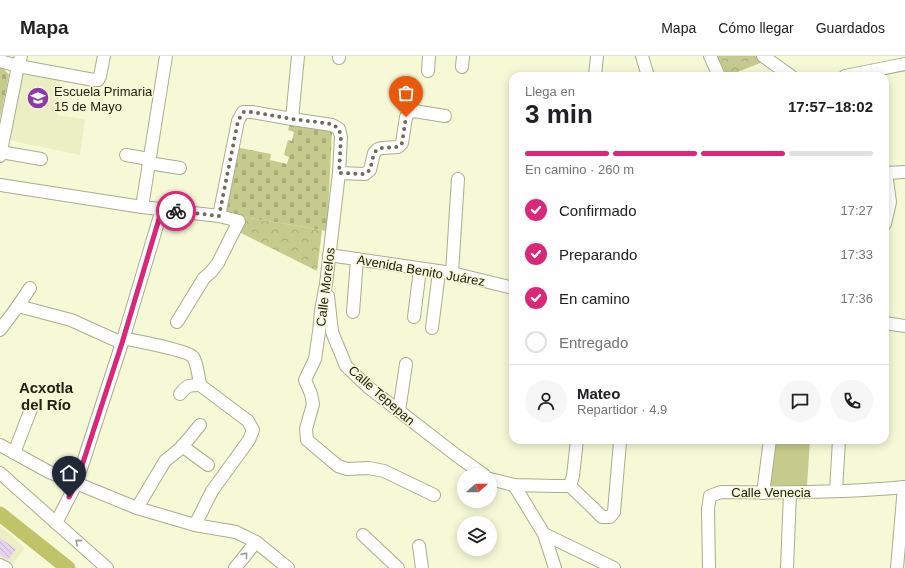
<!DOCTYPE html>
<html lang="es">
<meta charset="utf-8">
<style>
:root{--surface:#fff;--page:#f6f6f6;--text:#202124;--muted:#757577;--line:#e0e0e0;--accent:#db2777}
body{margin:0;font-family:Arial,sans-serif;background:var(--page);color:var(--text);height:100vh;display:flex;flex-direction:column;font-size:15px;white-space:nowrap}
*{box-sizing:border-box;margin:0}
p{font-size:13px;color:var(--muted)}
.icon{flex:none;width:22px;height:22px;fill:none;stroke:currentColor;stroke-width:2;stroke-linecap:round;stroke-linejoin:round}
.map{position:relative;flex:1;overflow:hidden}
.details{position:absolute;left:509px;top:16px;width:380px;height:372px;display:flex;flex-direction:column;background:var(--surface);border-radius:12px;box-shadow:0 2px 10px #0003}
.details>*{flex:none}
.needle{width:26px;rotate:69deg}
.buttons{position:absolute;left:457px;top:412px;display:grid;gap:8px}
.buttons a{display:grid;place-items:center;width:40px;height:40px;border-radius:50%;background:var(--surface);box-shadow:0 2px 10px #0003;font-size:20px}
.pin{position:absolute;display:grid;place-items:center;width:34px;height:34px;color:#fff;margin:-41px -17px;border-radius:50% 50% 50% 0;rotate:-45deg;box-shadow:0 0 4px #0007}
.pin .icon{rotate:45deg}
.courier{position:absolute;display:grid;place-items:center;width:40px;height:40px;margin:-20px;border:3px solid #db2777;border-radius:50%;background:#fff;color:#222;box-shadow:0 1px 5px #0007}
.summary em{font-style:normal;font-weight:800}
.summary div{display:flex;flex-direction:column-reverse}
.summary{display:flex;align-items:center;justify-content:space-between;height:68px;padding:0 16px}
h1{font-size:26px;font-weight:800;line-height:30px}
.bar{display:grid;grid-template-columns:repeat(4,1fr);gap:6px 4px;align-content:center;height:48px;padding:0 16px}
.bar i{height:5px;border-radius:3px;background:var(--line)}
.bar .active{background:var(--accent)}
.bar p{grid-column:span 4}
.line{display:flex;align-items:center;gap:10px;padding:0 16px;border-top:1px solid var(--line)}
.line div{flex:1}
.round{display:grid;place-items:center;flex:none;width:42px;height:42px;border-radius:21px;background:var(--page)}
ol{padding:0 16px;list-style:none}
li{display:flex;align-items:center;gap:12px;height:44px}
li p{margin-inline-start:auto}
li .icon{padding:4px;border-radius:50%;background:var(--accent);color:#fff;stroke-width:4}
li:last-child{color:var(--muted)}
li i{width:22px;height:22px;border:2px solid var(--line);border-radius:50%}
header{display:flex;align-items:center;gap:24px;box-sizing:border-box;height:56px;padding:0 20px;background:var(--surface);border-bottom:1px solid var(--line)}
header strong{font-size:19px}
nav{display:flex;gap:22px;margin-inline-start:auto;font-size:14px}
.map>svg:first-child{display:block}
</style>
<header>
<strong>Mapa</strong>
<nav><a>Mapa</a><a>Cómo llegar</a><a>Guardados</a></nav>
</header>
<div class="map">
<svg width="905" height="512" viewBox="0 0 905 512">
<defs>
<pattern id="cemetery-stones" width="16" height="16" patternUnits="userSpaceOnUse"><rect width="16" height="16" fill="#c6ca8c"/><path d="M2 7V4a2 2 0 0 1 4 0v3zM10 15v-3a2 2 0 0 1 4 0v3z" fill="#aaad78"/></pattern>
<pattern id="park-crowns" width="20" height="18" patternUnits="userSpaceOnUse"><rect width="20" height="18" fill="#c6ca8c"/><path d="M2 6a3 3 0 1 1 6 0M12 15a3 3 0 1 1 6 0" fill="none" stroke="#aaad78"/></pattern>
<pattern id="building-back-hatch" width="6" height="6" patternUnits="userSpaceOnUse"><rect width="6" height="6" fill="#e6d0ee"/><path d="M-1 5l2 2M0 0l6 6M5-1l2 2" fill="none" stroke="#c5b2cb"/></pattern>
</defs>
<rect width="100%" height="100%" fill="#f6f9d6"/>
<g fill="#ecefc4">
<polygon points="22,19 60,24 57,59 85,63 80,99 8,84"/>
<polygon points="0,470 25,492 13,508 0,501"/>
</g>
<polygon fill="#c6ca8c" points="771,384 810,384 807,430 767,429"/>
<g fill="url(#cemetery-stones)">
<polygon points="0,12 3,12 9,19 0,62"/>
<polygon points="290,67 332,76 327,176 322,174 225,158 235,91 271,98 270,104 287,108 289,101 284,99 288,84 292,85 294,76 288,74"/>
</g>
<g fill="url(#park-crowns)">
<polygon points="717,0 756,0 763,6 727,20"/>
<polygon points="225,158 322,174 317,215 235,174"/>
</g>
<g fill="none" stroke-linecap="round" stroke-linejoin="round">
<polyline stroke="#c0c368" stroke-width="15" points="0,458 68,512"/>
</g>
<polygon fill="url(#building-back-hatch)" points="0,482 16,493 8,504 0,498"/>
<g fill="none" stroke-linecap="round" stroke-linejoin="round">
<g stroke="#aaad8c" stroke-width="14">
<g id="minor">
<polyline points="642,0 648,20"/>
<polyline points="710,0 719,20"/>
<polyline points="763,0 791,20"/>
<polyline points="339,2 339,0"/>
<polyline points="0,5 18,10 94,24 98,24 100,20 104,0"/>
<polyline points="462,11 463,0"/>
<polyline points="428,15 429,0"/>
<polyline points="595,20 597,0"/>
<polyline points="845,20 905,8"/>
<polyline points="292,63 298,0"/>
<polyline points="0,96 41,103"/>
<polyline points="126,99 149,103"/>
<polyline points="0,100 18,10 21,0"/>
<polyline points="149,107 180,112"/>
<polyline points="339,117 365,118 370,114 374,97 378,93 382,92 398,91 402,87 406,61 409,57 414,55 445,60"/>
<polyline points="885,117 905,116"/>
<polyline points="0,129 142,151 219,160 239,165 218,207 211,216 204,222 177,266"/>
<polyline points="142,151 166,0"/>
<polyline points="219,160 238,65 243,56 252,56 292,63 332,69 339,73 341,81 339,117 326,228 321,255 319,276 315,303 305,324 311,338 313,348 306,373 307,384 338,410 347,413 369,412 384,415 434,439"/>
<polyline points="885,168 890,146 886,117"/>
<polyline points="329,199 452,217 513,232"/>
<polyline points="452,217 458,123"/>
<polyline points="328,240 332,276 346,310 368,331 456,399 484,419"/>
<polyline points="18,250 71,264 122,287"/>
<polyline points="353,256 357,203"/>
<polyline points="414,261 420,213"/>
<polyline points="885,267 905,270"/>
<polyline points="432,272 439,216"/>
<polyline points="0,274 18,250 30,232"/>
<path d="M 123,282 C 135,285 187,294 193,301 C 197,307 199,322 200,329"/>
<path d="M 180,338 C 187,329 189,329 200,329"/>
<polyline points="399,355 406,308"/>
<polyline points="0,389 49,416 137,452 195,469 236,476 256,486 288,512"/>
<polyline points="182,390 208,409"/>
<polyline points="14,397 31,353"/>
<polyline points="0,417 107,512"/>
<polyline points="490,423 514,429 555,430 570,430"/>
<polyline points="514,429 544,478 555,512"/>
<polyline points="570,430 591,450 602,461 610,461 614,456 620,386"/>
<polyline points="570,430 573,420 577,384"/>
<polyline points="836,435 839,384"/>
<polyline points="763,437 770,384"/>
<polyline points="137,452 165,405 181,392 200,369"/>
<polyline points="56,467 76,428 122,287 162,153"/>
<polyline points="195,469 212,435 249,384 253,374 248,365 200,329"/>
<polyline points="544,478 614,512"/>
<polyline points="363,479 398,512"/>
<polyline points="419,490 422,512"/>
<polyline points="0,509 6,512"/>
<polyline points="235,512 256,486"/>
<path d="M 709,512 L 708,453 L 710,440 L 721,436 C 783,437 844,437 905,431"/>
<polyline points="787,512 790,437"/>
<polyline points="897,512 904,431"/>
</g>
</g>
<use href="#minor" stroke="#fff" stroke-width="12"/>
</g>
<defs><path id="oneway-chevron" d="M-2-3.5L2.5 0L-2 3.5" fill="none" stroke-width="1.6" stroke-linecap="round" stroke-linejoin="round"/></defs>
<g stroke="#9b9c96">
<use href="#oneway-chevron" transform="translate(78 486) rotate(-139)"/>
<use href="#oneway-chevron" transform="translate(245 499) rotate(-51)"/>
</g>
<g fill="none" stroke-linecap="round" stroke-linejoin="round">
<polyline stroke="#6c6d59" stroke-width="4" stroke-dasharray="0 7.2" points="176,155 219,160 238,65 243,56 252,56 292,63 332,68 339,73 341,81 339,117 365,118 370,114 374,97 378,93 382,92 398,91 402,87 406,61"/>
<polyline stroke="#db2777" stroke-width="5" points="69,441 76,428 122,287 162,153 176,155"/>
</g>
<defs>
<g id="school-disc" transform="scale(1.15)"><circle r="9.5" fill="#8e39a7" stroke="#f6f9d6"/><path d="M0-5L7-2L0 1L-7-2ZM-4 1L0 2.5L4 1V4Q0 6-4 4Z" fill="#fff"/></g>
</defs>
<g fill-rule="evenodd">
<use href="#school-disc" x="38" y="42"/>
</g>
<g text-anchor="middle" stroke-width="3" stroke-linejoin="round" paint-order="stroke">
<g font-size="13" fill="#212215" stroke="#f6f9d6" text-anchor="start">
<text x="54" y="40">Escuela Primaria<tspan x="54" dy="15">15 de Mayo</tspan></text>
</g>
<g font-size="13" fill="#212215" stroke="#f6f9d6">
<text transform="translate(421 214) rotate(10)" y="5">Avenida Benito Juárez</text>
<text transform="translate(325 231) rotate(-83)" y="5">Calle Morelos</text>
<text transform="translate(382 339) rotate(41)" y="5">Calle Tepepan</text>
<text x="771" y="441">Calle Venecia</text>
</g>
<g font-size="15" font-weight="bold" fill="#212215" stroke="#f6f9d6">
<text x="46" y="337">Acxotla<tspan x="46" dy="17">del Río</tspan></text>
</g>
</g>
</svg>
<div class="buttons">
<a><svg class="needle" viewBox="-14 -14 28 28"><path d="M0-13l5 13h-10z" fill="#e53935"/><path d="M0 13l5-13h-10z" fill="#757577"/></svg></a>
<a><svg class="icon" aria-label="layers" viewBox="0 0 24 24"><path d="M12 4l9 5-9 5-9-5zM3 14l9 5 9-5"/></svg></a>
</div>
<div class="pin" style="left:406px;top:61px;background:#ea580c"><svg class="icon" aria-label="bag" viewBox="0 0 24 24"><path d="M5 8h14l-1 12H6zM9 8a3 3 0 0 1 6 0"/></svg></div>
<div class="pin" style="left:69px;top:441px;background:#1f2937"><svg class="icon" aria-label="home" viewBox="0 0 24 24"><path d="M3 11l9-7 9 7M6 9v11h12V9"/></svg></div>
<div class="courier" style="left:176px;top:155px"><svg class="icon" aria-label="bike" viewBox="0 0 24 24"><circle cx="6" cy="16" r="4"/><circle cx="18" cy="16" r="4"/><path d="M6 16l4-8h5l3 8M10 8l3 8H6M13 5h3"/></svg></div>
<section class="details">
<div class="summary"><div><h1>3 min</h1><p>Llega en</p></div><em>17:57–18:02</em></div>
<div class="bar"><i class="active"></i><i class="active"></i><i class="active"></i><i></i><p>En camino · 260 m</p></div>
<ol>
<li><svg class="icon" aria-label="check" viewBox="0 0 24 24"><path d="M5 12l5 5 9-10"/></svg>Confirmado<p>17:27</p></li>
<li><svg class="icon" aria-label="check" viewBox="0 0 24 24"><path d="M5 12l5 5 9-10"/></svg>Preparando<p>17:33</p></li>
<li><svg class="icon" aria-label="check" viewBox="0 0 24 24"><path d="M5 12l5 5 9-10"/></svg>En camino<p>17:36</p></li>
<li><i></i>Entregado</li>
</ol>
<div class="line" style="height:72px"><a class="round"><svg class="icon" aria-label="person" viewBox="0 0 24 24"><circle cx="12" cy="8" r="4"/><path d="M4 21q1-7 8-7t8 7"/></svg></a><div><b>Mateo</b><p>Repartidor · 4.9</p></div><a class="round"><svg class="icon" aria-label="chat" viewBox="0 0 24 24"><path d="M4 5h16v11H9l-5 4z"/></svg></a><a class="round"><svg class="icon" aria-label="phone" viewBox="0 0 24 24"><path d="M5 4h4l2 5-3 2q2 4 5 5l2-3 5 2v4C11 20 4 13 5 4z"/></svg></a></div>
</section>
</div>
